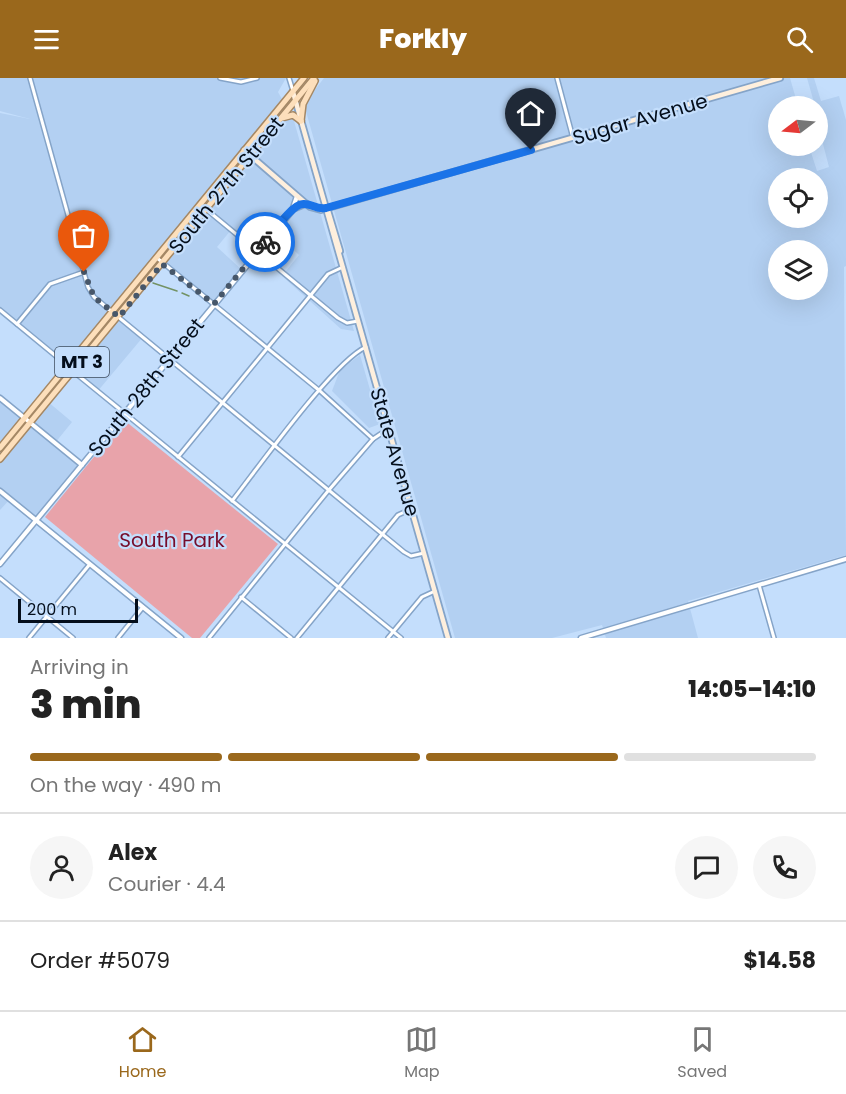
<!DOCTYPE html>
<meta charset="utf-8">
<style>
:root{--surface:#fff;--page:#f6f6f6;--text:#222;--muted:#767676;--line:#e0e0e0;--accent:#9a681c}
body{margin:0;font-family:Poppins,sans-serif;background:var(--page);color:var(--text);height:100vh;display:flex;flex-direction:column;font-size:22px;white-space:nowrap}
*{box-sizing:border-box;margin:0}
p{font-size:20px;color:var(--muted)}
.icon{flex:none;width:33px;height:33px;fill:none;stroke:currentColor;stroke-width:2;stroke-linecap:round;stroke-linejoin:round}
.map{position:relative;height:560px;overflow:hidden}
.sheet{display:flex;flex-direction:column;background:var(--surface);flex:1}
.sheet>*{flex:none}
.needle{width:39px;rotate:254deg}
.fabs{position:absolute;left:768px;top:18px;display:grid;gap:12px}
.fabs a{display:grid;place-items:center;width:60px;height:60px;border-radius:50%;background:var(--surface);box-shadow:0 6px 24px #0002;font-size:30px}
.scale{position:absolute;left:18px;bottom:15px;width:120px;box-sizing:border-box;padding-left:6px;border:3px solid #040e1b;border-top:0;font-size:16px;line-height:21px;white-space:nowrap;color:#040e1b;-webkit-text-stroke:4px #c4defc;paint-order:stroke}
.pin{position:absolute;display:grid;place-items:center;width:51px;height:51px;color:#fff;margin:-62px -26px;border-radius:50% 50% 50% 0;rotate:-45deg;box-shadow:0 0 6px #0007}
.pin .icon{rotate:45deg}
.courier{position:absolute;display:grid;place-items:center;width:60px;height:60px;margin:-30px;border:4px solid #1a73e8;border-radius:50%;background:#fff;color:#222;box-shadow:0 2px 8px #0007}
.head em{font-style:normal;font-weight:800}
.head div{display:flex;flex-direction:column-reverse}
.head{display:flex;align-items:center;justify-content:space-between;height:102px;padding:0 30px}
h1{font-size:39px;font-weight:800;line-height:45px}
.bar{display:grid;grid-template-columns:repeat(4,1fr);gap:9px 6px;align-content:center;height:72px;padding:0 30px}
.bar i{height:8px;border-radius:4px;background:var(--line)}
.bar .on{background:var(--accent)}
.bar p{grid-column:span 4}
.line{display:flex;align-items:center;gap:15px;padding:0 30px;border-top:2px solid var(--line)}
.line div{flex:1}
.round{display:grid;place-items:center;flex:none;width:63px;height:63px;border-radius:32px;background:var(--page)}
header{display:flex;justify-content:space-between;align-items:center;height:78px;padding:0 30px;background:var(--accent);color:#fff;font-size:27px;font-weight:800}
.tabs{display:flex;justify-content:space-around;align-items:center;height:84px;border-top:2px solid var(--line);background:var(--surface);font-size:16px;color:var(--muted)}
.tabs a{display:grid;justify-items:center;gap:3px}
.tabs .on{color:var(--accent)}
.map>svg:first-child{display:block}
</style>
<header><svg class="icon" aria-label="menu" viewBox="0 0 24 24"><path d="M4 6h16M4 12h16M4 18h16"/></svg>Forkly<svg class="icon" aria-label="search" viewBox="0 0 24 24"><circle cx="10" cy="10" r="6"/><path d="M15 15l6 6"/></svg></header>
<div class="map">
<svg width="846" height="560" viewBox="0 0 846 560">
<rect width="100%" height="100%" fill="#c4defc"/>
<g fill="#b3d0f2" fill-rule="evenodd">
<polygon points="0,0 286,0 278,14 294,43 354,253 341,251 282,198 299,177 275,154 257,174 231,152 217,169 242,192 214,226 162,186 119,239 143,259 97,314 0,232 0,35 30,41 0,33"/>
<path d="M 324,0 L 790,0 L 798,28 L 778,28 L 778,68 L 809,68 L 817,93 L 829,89 L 818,47 L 818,28 L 815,28 L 807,0 L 814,0 L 821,23 L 839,18 L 846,42 L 846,188 L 844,189 L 846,477 L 688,523 L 698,560 L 606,560 L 602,547 L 552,560 L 455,560 L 305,30 L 308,21 ZM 778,100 L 818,100 L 818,140 L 778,140 ZM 778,172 L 818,172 L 818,212 L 778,212 Z"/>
<polygon points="360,277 380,346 369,350 332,313 340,292"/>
<polygon points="0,320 29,345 47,323 72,344 55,365 82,387 36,442 10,421 0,432"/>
</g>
<polygon fill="#e8a3aa" points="124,342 278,466 200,560 192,560 45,439"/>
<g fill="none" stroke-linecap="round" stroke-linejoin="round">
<g stroke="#739264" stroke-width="1.5">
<polyline points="153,205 177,213"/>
<polyline points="182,215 189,218"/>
</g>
<g stroke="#85a4c8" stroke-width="6">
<g id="minor">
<polyline points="30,0 88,209 94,219 404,474 411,478 424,475"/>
<polyline points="220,0 241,4 257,0"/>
<polyline points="289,0 293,13"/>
<polyline points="557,0 573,60"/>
<polyline points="207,132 338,240 347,245 358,243"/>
<polyline points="157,180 320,313 373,361"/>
<polyline points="0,232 68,288"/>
<polyline points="17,246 50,206 84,194"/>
<polyline points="74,294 401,560"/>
<polyline points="178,379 328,196 343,189"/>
<path d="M 232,423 C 258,390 334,283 366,269"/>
<polyline points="0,500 73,560"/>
<polyline points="759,507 774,560"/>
<polyline points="241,519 291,560"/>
<polyline points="29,560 90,486"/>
<polyline points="118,560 143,529"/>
<polyline points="209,560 328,413 373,361 388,351"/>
<polyline points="297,560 398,437 411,431"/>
<polyline points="388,560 422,519 435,513"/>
</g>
</g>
<g stroke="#85a4c8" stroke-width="7">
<g id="tertiary">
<polyline points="292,132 306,126"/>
<polyline points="0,320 82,387"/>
<polyline points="0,413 181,560"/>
<polyline points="0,486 292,133 297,118"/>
<polyline points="581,560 846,481"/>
</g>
</g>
<g stroke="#85a4c8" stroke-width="8">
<g id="secondary">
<polyline points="293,14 448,560"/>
<polyline points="244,72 310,129 321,132 780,0"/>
<polyline points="328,133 340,173"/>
</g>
</g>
<g stroke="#a58865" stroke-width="8">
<g id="primary">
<polyline points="282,40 293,37 301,43"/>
<polyline points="301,43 303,26 315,3"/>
<polyline points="0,370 304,0"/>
<polyline points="0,381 314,0"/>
</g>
</g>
<use href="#minor" stroke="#fff" stroke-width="3"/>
<use href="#tertiary" stroke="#fff" stroke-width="4"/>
<use href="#secondary" stroke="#feefdd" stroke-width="4.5"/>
<use href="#primary" stroke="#fddfbb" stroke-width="5"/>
</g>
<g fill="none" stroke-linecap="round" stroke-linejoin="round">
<polyline stroke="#47576a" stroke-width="6" stroke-dasharray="0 10.8" points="84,194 94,219 119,239 162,186 214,226 265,164"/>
<path stroke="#1a73e8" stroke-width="8" d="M 265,164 C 272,156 292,126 303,126 C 311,125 316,132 326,130 L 531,72"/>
</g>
<g text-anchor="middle" stroke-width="4.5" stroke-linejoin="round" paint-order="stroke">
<rect fill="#c4defc" stroke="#3e4c5e" stroke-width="1.5" x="55" y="269" width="54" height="30" rx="4.5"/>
<g font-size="18" font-weight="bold" fill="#040e1b">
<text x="82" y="290">MT 3</text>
</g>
<g font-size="20" fill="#040e1b" stroke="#c4defc">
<text transform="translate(640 41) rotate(-16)" y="7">Sugar Avenue</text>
<text transform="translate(226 107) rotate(-51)" y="7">South 27th Street</text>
<text transform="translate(146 309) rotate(-51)" y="7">South 28th Street</text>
<text transform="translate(395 374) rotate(74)" y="7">State Avenue</text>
</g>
<g font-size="20" fill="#760d2b" stroke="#c4defc">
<text x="172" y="469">South Park</text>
</g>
</g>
</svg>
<div class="fabs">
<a><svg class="needle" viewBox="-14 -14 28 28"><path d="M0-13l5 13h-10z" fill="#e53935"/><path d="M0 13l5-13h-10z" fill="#767676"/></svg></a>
<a><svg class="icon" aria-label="locate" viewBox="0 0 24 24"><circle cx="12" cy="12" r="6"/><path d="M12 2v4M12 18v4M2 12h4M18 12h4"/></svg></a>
<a><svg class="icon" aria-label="layers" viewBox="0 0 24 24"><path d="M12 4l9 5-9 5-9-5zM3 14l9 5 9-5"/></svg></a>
</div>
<div class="scale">200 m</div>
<div class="pin" style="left:84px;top:194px;background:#ea580c"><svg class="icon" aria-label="bag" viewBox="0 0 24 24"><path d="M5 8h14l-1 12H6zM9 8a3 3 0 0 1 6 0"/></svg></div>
<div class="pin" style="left:531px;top:72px;background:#1f2937"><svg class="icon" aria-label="home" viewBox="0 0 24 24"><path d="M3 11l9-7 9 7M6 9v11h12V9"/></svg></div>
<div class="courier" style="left:265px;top:164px"><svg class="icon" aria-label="bike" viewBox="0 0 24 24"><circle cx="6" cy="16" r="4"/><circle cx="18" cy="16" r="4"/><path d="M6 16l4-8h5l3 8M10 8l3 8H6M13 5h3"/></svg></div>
</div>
<section class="sheet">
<div class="head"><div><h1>3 min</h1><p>Arriving in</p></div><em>14:05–14:10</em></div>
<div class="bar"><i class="on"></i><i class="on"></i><i class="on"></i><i></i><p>On the way · 490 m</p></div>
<div class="line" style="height:108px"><a class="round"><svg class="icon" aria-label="person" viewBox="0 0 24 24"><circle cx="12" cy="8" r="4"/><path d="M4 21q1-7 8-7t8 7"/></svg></a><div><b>Alex</b><p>Courier · 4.4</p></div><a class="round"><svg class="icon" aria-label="chat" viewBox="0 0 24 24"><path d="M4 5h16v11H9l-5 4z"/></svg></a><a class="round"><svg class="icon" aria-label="phone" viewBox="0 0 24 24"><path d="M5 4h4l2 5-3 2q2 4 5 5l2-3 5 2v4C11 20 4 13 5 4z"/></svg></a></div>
<div class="line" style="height:78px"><div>Order #5079</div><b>$14.58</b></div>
</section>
<nav class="tabs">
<a class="on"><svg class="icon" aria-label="home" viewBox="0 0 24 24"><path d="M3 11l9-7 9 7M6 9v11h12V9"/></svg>Home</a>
<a><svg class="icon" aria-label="map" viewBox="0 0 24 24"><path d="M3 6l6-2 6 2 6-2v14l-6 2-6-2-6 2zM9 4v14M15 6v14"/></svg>Map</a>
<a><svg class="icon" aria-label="saved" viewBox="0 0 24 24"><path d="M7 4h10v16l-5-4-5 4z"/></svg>Saved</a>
</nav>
